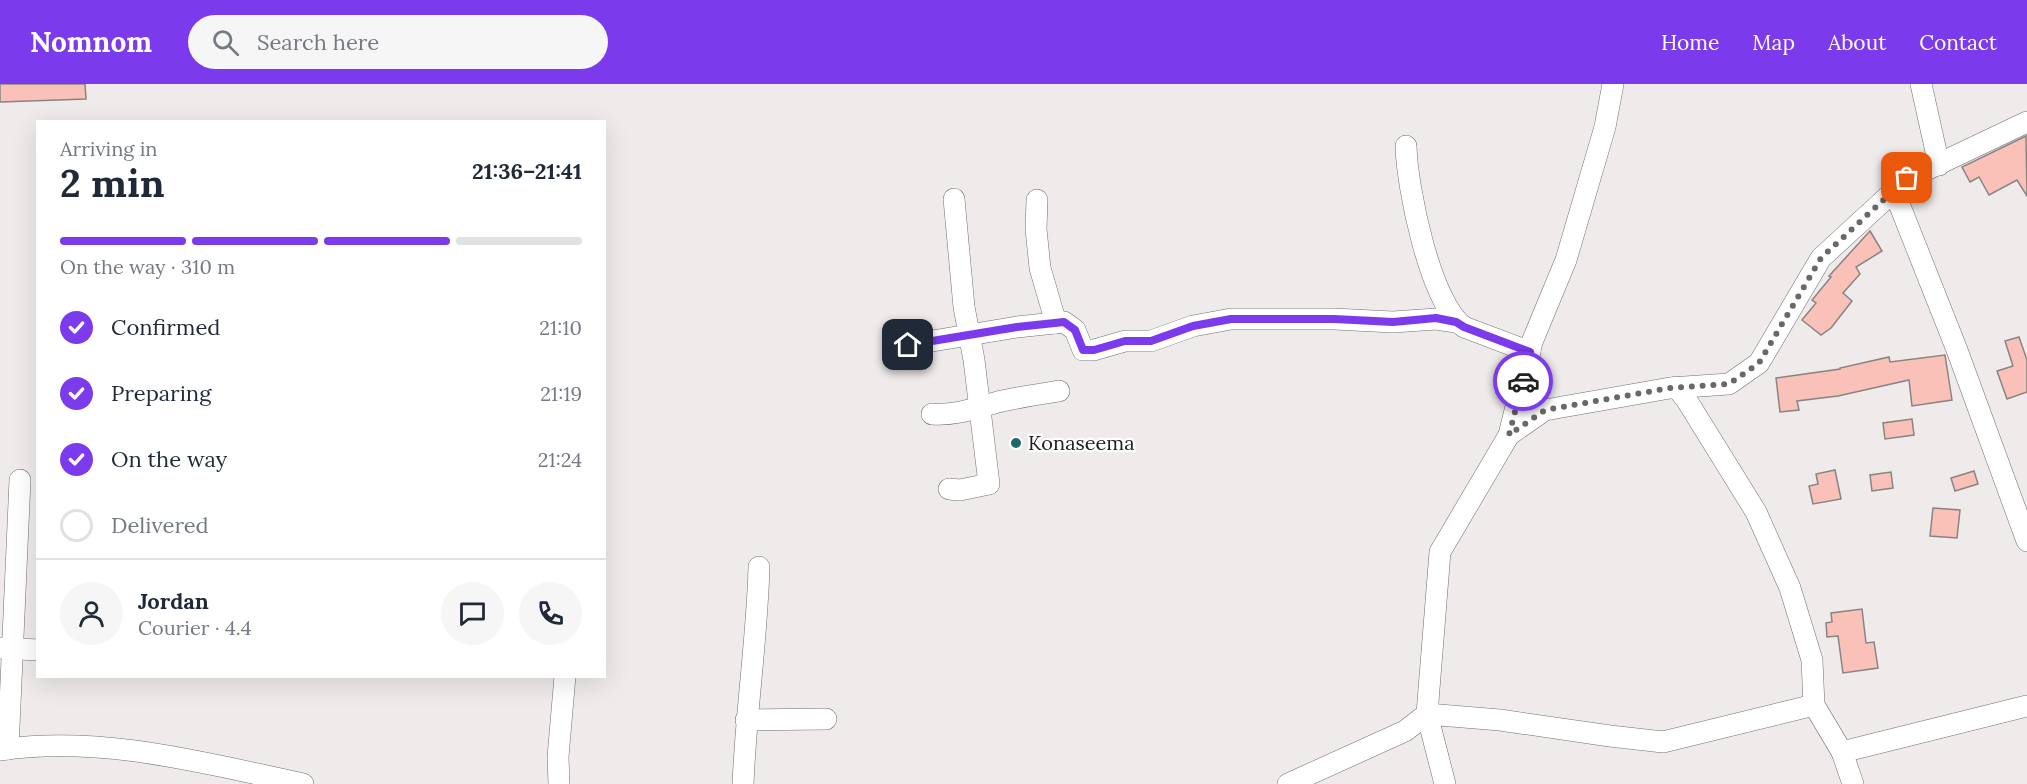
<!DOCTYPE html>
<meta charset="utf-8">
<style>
:root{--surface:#fff;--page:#f6f6f7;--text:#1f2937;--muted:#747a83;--line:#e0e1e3;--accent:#7c3aed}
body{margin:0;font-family:Lora,serif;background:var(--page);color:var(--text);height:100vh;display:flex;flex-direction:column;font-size:22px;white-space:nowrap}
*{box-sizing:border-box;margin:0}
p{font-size:20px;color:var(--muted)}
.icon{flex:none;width:33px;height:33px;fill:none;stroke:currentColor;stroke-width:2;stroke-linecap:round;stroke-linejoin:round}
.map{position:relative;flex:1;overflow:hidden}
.drawer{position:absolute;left:36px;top:36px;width:570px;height:558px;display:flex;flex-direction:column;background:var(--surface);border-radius:0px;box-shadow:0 6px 24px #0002}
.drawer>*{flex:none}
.pin{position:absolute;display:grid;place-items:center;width:51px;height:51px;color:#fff;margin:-26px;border-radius:12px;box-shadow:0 3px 9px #0006}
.courier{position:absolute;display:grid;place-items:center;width:60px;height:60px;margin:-30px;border:4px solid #7c3aed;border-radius:50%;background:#fff;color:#222;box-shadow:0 2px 8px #0007}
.headline em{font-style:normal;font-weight:700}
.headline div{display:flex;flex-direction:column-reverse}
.headline{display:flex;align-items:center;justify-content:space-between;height:102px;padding:0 24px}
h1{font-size:39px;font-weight:700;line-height:45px}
.bar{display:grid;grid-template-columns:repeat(4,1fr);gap:9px 6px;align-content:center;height:72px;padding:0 24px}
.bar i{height:8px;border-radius:4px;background:var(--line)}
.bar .current{background:var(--accent)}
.bar p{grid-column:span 4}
.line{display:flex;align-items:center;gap:15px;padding:0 24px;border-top:2px solid var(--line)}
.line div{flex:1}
.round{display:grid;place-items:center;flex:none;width:63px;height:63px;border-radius:32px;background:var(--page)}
ol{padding:0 24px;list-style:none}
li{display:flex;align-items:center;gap:18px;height:66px}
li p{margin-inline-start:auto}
li .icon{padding:6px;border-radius:50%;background:var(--accent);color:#fff;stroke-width:4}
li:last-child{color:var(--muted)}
li i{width:33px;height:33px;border:3px solid var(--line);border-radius:50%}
header{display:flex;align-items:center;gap:36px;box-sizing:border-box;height:84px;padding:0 30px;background:var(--accent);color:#fff}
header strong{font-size:28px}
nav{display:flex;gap:33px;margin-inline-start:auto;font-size:21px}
.search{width:420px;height:54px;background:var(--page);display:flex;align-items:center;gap:15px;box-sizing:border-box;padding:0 21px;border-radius:33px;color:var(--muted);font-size:22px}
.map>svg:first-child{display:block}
</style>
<header>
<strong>Nomnom</strong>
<div class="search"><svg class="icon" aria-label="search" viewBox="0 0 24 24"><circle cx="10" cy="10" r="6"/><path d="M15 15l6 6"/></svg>Search here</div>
<nav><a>Home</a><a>Map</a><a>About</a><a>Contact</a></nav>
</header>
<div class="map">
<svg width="2027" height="700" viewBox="0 0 2027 700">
<rect width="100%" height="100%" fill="#efebeb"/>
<g fill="#fac1b9" stroke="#888484" stroke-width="1.5">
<polygon points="0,0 85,0 86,15 0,18"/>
<polygon points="2026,52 2027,112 2017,96 1989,111 1979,93 1970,98 1962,83"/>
<polygon points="1870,147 1882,167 1856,183 1860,190 1843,209 1852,217 1831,244 1821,251 1802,236 1816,219 1812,216 1831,193 1829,192"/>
<polygon points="2019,253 2027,276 2027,308 2007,315 1997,287 2013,282 2005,257"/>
<polygon points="1945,271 1952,316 1912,322 1909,296 1838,312 1797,317 1799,326 1780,328 1776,294 1840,285 1840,284 1889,273 1890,278"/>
<polygon points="1912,335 1914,351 1885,355 1883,339"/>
<polygon points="1835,386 1841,415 1813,420 1809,402 1818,400 1816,390"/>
<polygon points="1974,387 1978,400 1955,407 1951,394"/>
<polygon points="1891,388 1893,404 1872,407 1870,391"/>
<polygon points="1933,424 1960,426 1957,454 1930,452"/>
<polygon points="1862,525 1866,559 1874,558 1878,584 1843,589 1838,552 1827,553 1826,539 1832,538 1831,529"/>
</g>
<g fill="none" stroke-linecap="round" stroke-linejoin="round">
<g stroke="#736f6f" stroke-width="22">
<g id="minor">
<polyline points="1921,0 1939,81"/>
<path d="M 1406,62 C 1407,103 1430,219 1464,243 L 1530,268"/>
<polyline points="1894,107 1957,266 2027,457"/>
<polyline points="1037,116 1036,145 1040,184 1056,239"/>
<polyline points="908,261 1017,243 1064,238 1075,246 1083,266 1094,266 1125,257 1151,257 1193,242 1231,235 1334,235 1393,238 1436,235 1456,238"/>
<polyline points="1676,303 1686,315 1756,428 1790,504 1812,576 1814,621 1842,668 1853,700"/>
<path d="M 932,330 C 957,332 978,323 1002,317 C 1021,313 1040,310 1059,307"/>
<polyline points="1509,351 1532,258 1566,176 1605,43 1613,0"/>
<polyline points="949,405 960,406 989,400 974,276 964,223 954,115"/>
<polyline points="0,564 38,566"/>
<polyline points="746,636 826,635"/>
<polyline points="8,665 20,396"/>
<path d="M 0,666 C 101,651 205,679 303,700"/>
<polyline points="1842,668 2027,622"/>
<polyline points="559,700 558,673 565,592"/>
<path d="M 743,700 C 746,627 757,555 759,483"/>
<polyline points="1288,700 1405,647 1427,630 1440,468 1509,351 1545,326 1670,304 1729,300 1759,279 1821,174 1907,95 2027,38"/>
<polyline points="1445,700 1427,630 1500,636 1610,652 1663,658 1814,621"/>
</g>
</g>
<use href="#minor" stroke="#fff" stroke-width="21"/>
</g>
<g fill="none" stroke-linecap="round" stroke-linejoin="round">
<polyline stroke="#696767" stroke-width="6" stroke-dasharray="0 10.8" points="1523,297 1509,351 1545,326 1670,304 1729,300 1759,279 1821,174 1907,94"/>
<polyline stroke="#7c3aed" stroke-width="8" points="908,261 1017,243 1064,238 1075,246 1083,266 1094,266 1125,257 1151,257 1193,242 1231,235 1334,235 1393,238 1436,234 1456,238 1464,243 1530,268 1523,297"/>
</g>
<circle fill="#1d696d" stroke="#fff" stroke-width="2" cx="1016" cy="359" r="6"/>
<g text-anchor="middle" stroke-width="4.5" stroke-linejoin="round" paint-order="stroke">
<g font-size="20" fill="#212020" stroke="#fff" text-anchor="start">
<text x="1028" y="366">Konaseema</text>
</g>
</g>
</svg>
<div class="pin" style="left:1907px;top:94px;background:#ea580c"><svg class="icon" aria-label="bag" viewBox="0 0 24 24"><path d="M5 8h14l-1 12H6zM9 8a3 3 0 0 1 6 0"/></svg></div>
<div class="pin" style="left:908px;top:261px;background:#1f2937"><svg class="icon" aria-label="home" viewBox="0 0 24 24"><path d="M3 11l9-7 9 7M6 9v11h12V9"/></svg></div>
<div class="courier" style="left:1523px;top:297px"><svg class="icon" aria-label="car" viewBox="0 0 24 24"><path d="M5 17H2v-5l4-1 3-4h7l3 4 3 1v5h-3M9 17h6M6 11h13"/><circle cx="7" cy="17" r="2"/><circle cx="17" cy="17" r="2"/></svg></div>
<section class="drawer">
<div class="headline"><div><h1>2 min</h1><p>Arriving in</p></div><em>21:36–21:41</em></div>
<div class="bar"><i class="current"></i><i class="current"></i><i class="current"></i><i></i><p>On the way · 310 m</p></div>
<ol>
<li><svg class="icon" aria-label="check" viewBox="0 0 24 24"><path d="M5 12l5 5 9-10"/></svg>Confirmed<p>21:10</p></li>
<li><svg class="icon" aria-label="check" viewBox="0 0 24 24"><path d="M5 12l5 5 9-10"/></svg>Preparing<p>21:19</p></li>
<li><svg class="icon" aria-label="check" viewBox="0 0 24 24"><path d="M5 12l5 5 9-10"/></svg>On the way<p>21:24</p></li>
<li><i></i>Delivered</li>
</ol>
<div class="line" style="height:108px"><a class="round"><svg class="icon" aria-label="person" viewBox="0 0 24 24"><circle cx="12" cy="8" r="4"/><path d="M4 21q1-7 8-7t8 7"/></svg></a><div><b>Jordan</b><p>Courier · 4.4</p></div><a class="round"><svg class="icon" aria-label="chat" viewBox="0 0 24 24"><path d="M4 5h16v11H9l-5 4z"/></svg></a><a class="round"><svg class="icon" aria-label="phone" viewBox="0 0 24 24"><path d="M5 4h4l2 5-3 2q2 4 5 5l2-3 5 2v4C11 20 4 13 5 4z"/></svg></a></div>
</section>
</div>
